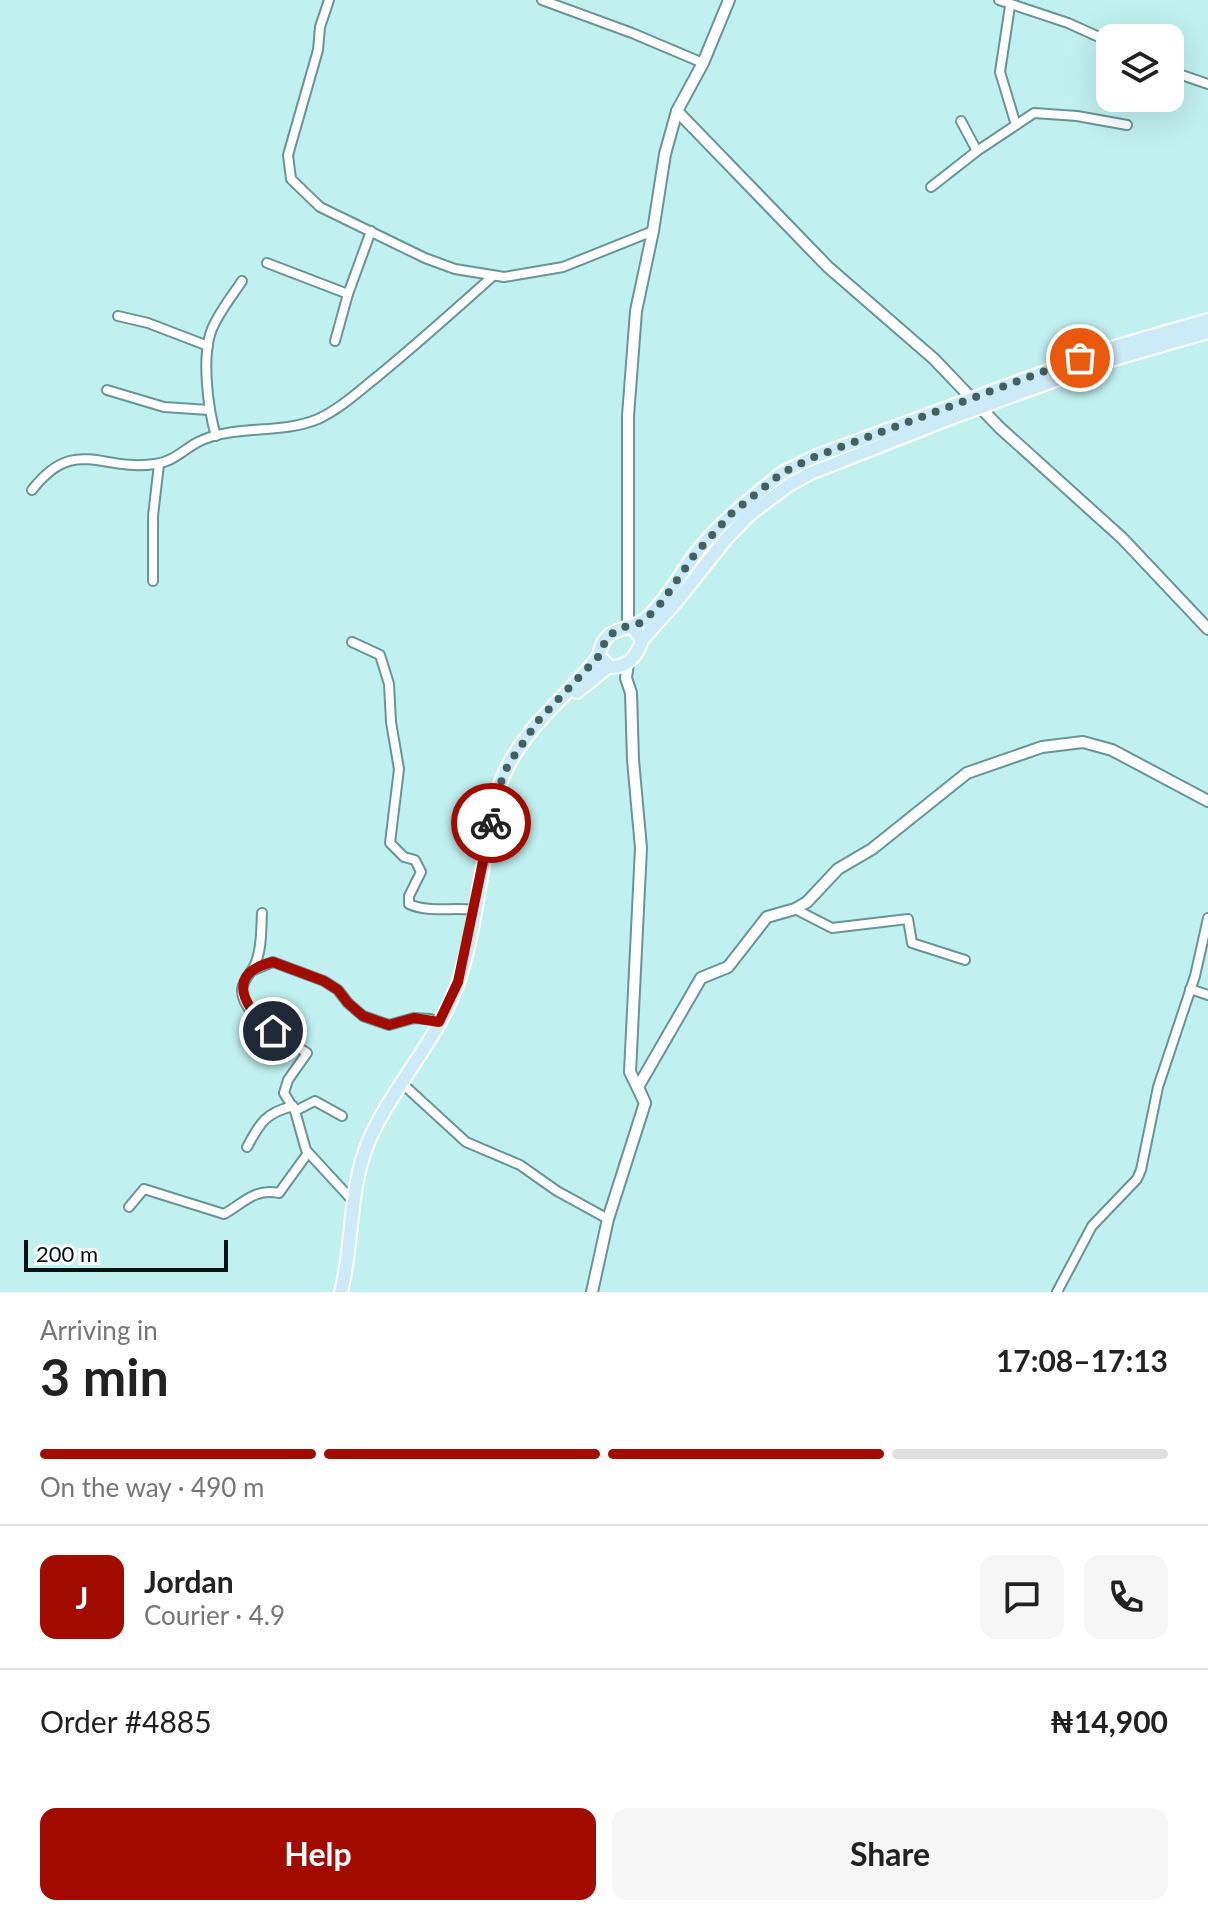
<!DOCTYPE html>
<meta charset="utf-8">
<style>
:root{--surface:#fff;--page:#f6f6f6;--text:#222;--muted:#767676;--line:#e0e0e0;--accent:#a20c00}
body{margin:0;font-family:Lato,sans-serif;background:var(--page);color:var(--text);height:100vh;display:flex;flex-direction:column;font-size:30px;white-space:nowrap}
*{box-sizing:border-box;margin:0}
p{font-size:26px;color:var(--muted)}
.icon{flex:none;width:44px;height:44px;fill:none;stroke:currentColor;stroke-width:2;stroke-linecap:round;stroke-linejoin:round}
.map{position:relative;height:1292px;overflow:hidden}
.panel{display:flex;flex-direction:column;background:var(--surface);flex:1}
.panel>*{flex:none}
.controls{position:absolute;left:1096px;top:24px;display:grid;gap:16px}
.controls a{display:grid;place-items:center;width:88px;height:88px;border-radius:16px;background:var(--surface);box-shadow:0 8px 32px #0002;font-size:40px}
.scale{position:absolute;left:24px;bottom:20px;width:204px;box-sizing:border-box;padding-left:8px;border:4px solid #031313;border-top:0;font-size:22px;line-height:28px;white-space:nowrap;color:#031313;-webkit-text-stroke:6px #fff;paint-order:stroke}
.pin{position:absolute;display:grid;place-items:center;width:68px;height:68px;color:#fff;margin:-34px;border:4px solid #fff;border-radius:50%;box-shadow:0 2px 8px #0007}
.courier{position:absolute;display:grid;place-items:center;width:80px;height:80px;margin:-40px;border:6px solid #a20c00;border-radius:50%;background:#fff;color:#222;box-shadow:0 2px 10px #0007}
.overview em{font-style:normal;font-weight:700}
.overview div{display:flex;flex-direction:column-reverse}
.overview{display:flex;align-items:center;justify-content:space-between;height:136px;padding:0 40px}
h1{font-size:52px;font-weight:700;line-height:60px}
.bar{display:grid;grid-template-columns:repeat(4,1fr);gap:12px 8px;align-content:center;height:96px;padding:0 40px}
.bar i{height:10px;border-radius:6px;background:var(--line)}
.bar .active{background:var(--accent)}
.bar p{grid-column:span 4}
.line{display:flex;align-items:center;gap:20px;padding:0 40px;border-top:2px solid var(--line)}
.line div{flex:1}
.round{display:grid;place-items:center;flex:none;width:84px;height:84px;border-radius:16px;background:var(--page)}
.cta{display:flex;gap:16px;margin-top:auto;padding:16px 40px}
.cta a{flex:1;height:92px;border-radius:16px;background:var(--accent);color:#fff;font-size:32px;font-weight:700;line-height:92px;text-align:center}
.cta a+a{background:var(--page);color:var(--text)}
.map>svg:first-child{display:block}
</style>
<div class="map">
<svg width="1208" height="1292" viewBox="0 0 1208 1292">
<rect width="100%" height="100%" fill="#c0f0f0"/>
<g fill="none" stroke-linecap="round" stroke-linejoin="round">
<g stroke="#689596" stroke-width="12">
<g id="minor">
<polyline points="329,0 320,27 318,50 288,155 291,179 320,207 425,258 455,269 504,277 563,267 653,231"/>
<polyline points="542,0 632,33 703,63"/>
<polyline points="999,0 1068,23 1110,42"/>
<polyline points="1010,6 1000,72 1016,125"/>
<polyline points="1170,71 1208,84"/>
<polyline points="961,121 977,151"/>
<polyline points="931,187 977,151 1034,113 1077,116 1127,125"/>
<polyline points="267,263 348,294"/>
<polyline points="118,316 148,323 208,346"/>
<polyline points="335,341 348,294 371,231"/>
<polyline points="107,390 164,407 209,410"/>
<path d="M 216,436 C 208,409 201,356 212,329 C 219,312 232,296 242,281"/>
<path d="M 32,490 C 75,435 101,472 155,464 C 173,462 183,450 198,442 C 234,424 280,435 318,419 C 340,409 359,391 378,376 C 417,344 455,310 493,276"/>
<polyline points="153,581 153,516 159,464"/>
<path d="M 352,642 L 380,655 L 389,684 L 391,722 L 399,769 L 390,843 L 404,857 L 415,860 L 421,872 L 409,896 L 409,904 C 428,913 452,907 474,910"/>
<polyline points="795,909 832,928 908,919 912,943 965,960"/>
<path d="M 262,913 C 261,929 262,947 256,962 C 253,972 243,978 242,990 C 241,1016 288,1040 307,1053 L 288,1080 L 284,1093 L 295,1111 L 306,1150 L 352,1200"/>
<polyline points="254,970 273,962 324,981 338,990 348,1003 363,1016 389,1025 414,1018 430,1019 439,1022"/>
<polyline points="1190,989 1208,995"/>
<polyline points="406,1087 466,1142 520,1165 557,1191 608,1219"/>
<polyline points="295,1111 315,1101 342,1116"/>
<path d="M 247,1147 C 260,1123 265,1113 293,1106"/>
<path d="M 129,1207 L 144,1189 L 224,1214 C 244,1203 254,1188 279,1193 L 308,1153"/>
<polyline points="1057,1292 1092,1226 1137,1179 1141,1170 1158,1087 1195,976 1208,918"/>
</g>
</g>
<g stroke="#689596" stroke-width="14">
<g id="tertiary">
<polyline points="677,111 828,267 934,359 999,427 1122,538 1208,629"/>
<polyline points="628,626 628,416 636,311 653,231 665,154 677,111 703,63 729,0"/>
<polyline points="645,1103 638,1087 701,978 728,967 767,917 795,909 807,902 838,869 872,849 967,773 1042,747 1083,742 1112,750 1208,801"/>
<polyline points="592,1292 608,1219 645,1103 630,1072 641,848 633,760 631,693 626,678 628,663"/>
</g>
</g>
<g stroke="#fff" stroke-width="16">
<g id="primary">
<polyline points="1107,349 1208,320"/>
<polyline points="1111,360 1208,332"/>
<path d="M 632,626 L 642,640 C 638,655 627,668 610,667 L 599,656 C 604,622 630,634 648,617 C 668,598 680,574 696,553 C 721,521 751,499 782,473"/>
<polyline points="642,640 676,602 726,539 749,515 789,485"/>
<polyline points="577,692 609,666"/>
<path d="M 341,1292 C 354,1241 348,1188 370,1138 C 395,1083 440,1037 459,980 C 474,934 479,885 488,837 C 492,814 496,789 507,768 C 529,723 570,694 599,656"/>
</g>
</g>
<use href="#minor" stroke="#fff" stroke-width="8"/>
<use href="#tertiary" stroke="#fff" stroke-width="10"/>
<use href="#primary" stroke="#cdeaf9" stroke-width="12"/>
<g stroke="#fff" stroke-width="16" stroke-linecap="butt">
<g id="primary-bridge">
<polyline points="782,473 814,457 1107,349"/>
<polyline points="789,485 811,473 951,418 1111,360"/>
</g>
</g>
<use href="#primary-bridge" stroke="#cdeaf9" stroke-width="12"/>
</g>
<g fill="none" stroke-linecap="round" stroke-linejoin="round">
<polyline stroke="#456060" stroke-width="8" stroke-dasharray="0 14.4" points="491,823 499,787 508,765 538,721 599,656 607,637 621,628 640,623 647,618 662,602 695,554 732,513 782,473 814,457 1080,358"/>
<path stroke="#a20c00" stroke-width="10" d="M 273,1031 C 245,1010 223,973 273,962 L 324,981 L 338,990 L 348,1003 L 363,1016 L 389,1025 L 414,1018 L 439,1022 L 458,982 L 491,823"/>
</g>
</svg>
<div class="controls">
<a><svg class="icon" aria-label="layers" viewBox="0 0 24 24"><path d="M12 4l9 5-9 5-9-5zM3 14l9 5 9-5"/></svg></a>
</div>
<div class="scale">200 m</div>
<div class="pin" style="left:1080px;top:358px;background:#ea580c"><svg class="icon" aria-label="bag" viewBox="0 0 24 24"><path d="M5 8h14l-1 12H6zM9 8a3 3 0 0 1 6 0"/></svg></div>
<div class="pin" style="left:273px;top:1031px;background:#1f2937"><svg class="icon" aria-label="home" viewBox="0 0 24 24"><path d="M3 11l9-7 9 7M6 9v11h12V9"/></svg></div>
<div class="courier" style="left:491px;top:823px"><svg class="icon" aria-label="bike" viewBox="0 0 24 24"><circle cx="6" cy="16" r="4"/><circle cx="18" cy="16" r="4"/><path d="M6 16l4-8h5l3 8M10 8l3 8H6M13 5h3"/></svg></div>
</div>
<section class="panel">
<div class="overview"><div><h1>3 min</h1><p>Arriving in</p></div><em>17:08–17:13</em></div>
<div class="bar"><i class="active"></i><i class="active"></i><i class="active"></i><i></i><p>On the way · 490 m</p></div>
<div class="line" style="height:144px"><b class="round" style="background:var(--accent);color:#fff">J</b><div><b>Jordan</b><p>Courier · 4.9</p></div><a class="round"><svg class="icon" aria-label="chat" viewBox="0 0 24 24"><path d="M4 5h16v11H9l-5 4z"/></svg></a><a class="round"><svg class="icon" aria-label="phone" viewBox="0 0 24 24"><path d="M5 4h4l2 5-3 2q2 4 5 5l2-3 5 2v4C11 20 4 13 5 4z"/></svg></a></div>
<div class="line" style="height:104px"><div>Order #4885</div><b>₦14,900</b></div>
<div class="cta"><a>Help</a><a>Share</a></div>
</section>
